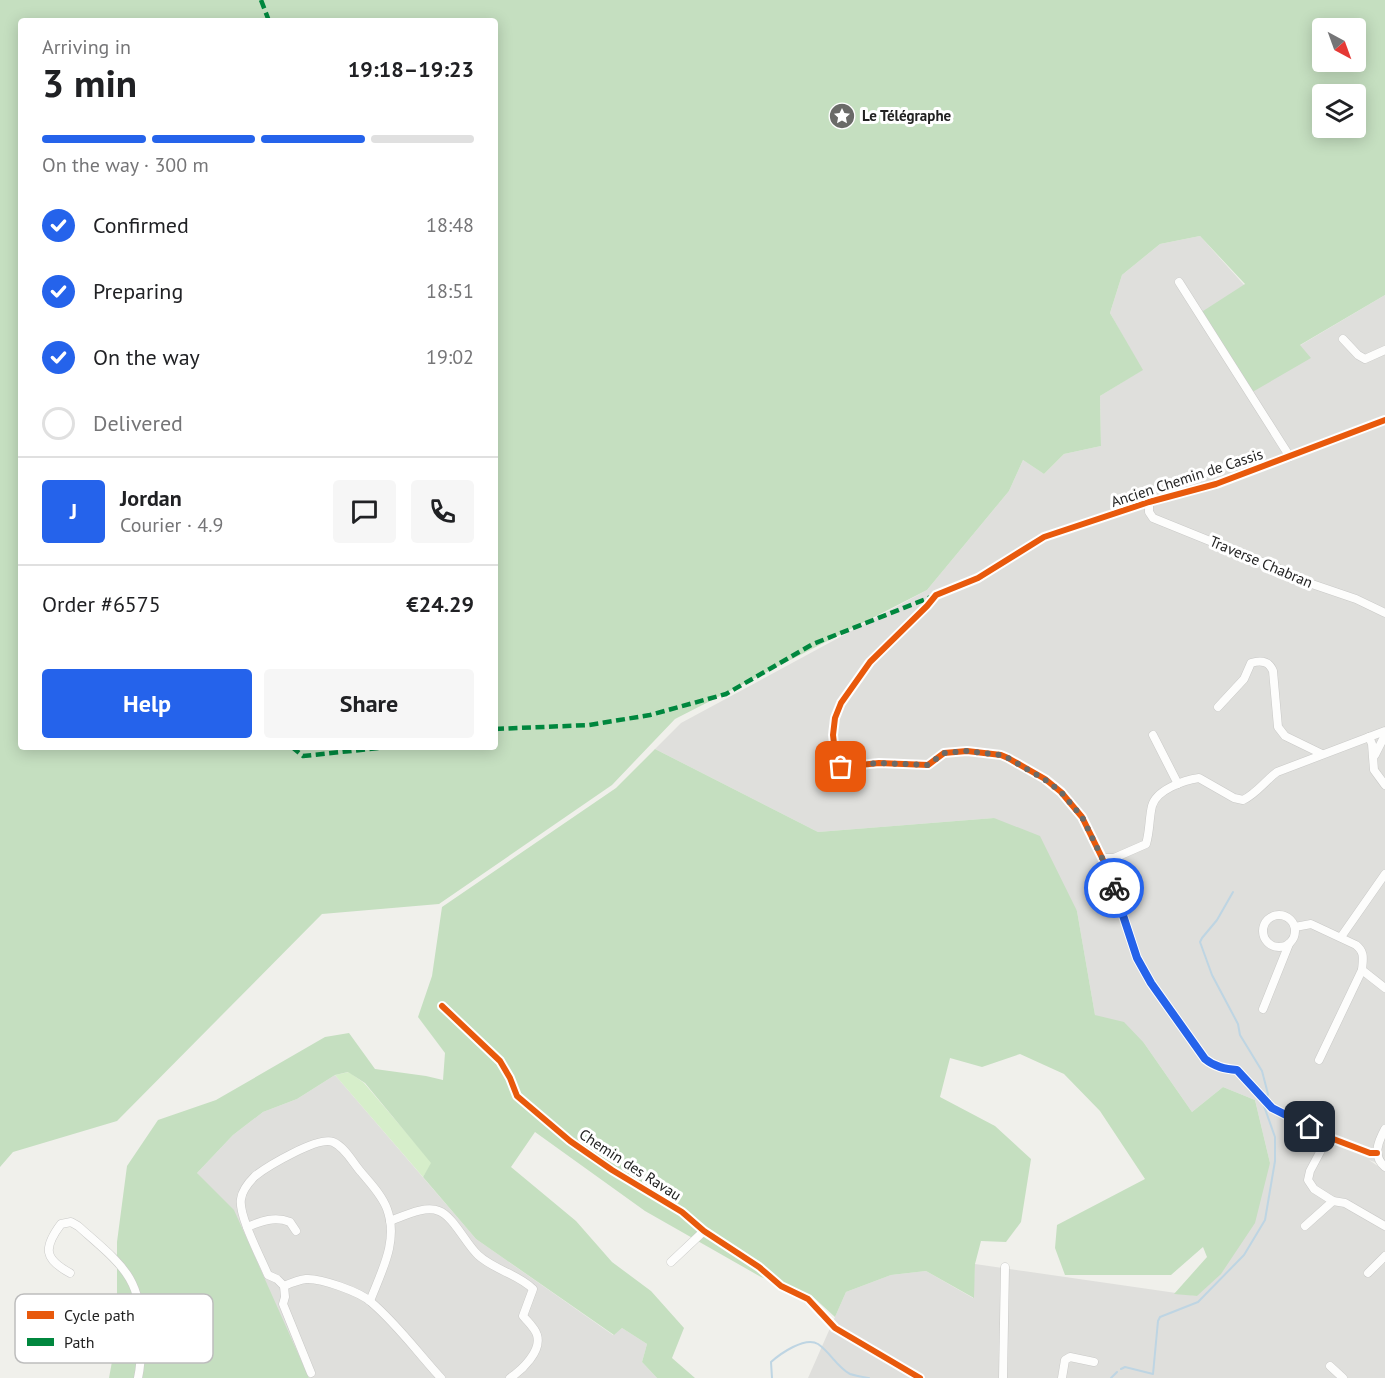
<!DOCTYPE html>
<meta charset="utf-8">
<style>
:root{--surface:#fff;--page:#f6f6f6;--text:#202124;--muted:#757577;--line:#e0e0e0;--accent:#2563eb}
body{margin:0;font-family:"PT Sans",sans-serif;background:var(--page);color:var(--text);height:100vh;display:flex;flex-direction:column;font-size:22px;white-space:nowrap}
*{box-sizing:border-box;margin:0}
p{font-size:20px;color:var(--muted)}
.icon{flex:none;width:33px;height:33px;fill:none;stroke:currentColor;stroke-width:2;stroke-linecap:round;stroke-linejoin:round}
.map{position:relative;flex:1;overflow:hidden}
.details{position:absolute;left:18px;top:18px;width:480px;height:732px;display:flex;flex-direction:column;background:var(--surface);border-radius:6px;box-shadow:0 3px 15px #0003}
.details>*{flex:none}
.needle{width:39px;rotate:139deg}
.buttons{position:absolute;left:1312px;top:18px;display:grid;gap:12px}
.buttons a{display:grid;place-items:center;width:54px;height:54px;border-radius:6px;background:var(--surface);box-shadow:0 3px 15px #0003;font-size:30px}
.pin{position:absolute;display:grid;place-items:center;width:51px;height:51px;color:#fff;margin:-26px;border-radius:12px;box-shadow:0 3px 9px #0006}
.courier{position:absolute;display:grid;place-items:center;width:60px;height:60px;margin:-30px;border:4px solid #2563eb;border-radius:50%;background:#fff;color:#222;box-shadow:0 2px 8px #0007}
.head em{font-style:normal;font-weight:700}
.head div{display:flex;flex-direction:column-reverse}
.head{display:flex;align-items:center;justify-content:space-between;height:102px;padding:0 24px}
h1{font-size:39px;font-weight:700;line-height:45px}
.bar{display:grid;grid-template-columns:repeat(4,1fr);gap:9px 6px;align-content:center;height:72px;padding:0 24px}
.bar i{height:8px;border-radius:4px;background:var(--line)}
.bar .on{background:var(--accent)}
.bar p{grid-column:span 4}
.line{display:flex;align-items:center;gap:15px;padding:0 24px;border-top:2px solid var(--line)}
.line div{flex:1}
.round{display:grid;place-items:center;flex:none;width:63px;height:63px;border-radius:6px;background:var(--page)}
ol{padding:0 24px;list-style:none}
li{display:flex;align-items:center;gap:18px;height:66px}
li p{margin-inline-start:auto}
li .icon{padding:6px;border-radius:50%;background:var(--accent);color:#fff;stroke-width:4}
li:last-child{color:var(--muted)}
li i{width:33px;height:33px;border:3px solid var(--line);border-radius:50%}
.cta{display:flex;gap:12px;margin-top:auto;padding:12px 24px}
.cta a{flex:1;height:69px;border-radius:6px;background:var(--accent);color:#fff;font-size:24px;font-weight:700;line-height:69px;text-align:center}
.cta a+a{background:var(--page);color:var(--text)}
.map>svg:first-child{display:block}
</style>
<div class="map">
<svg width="1385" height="1378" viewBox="0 0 1385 1378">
<rect width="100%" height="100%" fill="#f0f0eb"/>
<g fill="#dfdfdc">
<polygon points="1200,236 1310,358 1299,346 1385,295 1385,1166 1369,1160 1385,1171 1385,1378 808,1378 846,1292 891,1275 926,1271 973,1298 975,1264 1197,1296 1270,1163 1255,1100 1223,1087 1192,1112 1144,1043 1095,1015 1077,911 994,818 818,832 655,749 681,723 927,590 1009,491 1023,460 1044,474 1064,454 1101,446 1100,396 1142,370 1110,313 1122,275 1160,244"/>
<polygon points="335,1075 476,1239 613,1335 622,1328 647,1344 642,1362 657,1378 309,1378 197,1173 233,1135 263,1112 297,1099"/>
</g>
<polygon fill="#d6eeca" points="349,1072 364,1083 432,1163 423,1177 335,1075"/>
<g fill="#c5dfc0" fill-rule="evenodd">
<path d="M 0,0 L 1385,0 L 1385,295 L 1300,345 L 1311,358 L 1249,394 L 1200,313 L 1245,284 L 1200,236 L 1160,244 L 1122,275 L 1110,313 L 1143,370 L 1100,396 L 1101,446 L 1064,454 L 1044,474 L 1023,460 L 1009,491 L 927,590 L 675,719 L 612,785 L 439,904 L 322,914 L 117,1121 L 13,1152 L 0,1167 ZM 21,21 L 495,21 L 495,747 L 21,747 ZM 1323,28 L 1356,28 L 1356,62 L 1323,62 ZM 1323,94 L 1356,94 L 1356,128 L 1323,128 Z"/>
<polygon points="655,749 818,832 994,818 1040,836 1077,911 1095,1015 1124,1022 1144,1043 1192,1112 1223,1087 1255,1100 1270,1163 1255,1223 1221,1274 1197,1296 1174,1294 1207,1257 1203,1247 1171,1275 1065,1275 1055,1248 1057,1225 1145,1179 1100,1111 1064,1074 1020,1054 982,1067 950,1058 940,1097 995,1126 1031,1159 1021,1222 1006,1242 981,1241 975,1264 974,1298 926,1271 891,1275 846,1292 835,1317 811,1295 761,1277 645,1211 535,1132 511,1167 576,1221 612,1262 651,1291 684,1328 672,1358 695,1378 657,1378 642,1362 647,1344 622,1328 614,1335 476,1239 423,1177 431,1163 365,1083 348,1072 335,1075 297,1099 263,1112 233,1135 197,1173 234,1210 309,1378 109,1378 117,1334 117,1242 127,1166 158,1120 216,1100 325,1037 349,1033 375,1069 426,1076 443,1080 445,1053 418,1017 432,976 442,907 616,788"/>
</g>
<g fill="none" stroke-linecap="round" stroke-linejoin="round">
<g stroke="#bed5e3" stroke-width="2">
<polyline points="1233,892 1217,920 1202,938 1200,942 1212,975 1238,1024 1240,1035 1262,1071 1268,1094 1266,1098"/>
<polyline points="1121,1369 1125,1367 1153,1374 1158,1321 1160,1317 1198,1302 1244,1255 1265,1220 1275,1161 1275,1137 1264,1106 1267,1105"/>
<path d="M 772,1378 L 771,1362 C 780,1354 805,1336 818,1344 C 830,1352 837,1367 850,1374 C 856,1376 863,1377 869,1378"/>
<polyline points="1111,1378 1117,1372"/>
</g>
<g stroke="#c9c9c7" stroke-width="9">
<g id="minor">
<polyline points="1179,282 1290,457"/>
<polyline points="1343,339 1358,355 1365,359 1385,350"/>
<polyline points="1149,502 1149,512 1153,518 1284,571 1306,582 1356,599 1385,613"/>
<path d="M 1218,707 L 1244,679 L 1251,663 C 1261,660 1269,661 1273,671 L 1278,727 L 1285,736 L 1322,754"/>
<polyline points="1153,735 1178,784"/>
<polyline points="1369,737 1372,744 1374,770 1385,785"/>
<polyline points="1375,755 1385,735"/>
<path d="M 1102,858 L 1114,858 L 1146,844 C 1150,831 1149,818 1152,806 C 1156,790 1184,780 1199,778 L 1234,798 L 1243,800 C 1256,794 1265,781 1277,772 L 1385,731"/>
<circle cx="1279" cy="931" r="16"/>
<path d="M 1295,927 L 1311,924 L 1356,945 C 1365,952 1363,959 1362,970 L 1385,988"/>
<polyline points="1341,937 1385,874"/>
<polyline points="442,1006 500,1061 510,1078 517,1096 570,1141 612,1170 682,1212 704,1231 759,1267 781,1286 808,1299 835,1328 920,1378"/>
<polyline points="1263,1009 1289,944"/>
<polyline points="1319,1060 1362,970"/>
<path d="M 1385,1129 C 1378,1142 1372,1156 1385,1167"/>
<polyline points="1328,1137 1310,1171 1308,1180 1314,1189 1333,1201 1345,1203 1385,1226"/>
<path d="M 1377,1153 L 1370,1153 L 1328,1137 L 1272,1108 L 1237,1070 C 1225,1069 1215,1067 1205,1059 L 1151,983 L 1137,958 L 1108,870 L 1082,817 L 1061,792 L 1045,779 L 1008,758 L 1001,755 L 967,751 L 944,753 L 928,765 L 879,763 L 841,767 L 836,760 L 833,735 L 835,718 L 841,703 L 870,662 L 927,606 L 936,595 L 978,578 L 1044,537 L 1149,502 L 1216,484 L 1385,420"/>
<path d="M 390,1221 C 404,1216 425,1205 439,1211 C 453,1216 466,1244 478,1255 C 494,1270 518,1274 533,1289 L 523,1316 C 528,1322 535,1328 537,1335 C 542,1351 522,1370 510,1378"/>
<polyline points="1305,1226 1333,1201"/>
<path d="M 247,1227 C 261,1221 275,1216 290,1222 L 296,1231"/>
<polyline points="671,1262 704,1231"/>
<path d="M 70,1273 C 44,1259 43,1248 61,1224 L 71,1222 L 78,1226 C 122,1265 144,1278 141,1341 C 141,1354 141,1366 138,1378"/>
<polyline points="1368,1273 1385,1256"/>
<path d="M 284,1286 L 277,1279 L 268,1275 C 261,1258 238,1215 241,1199 C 242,1191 249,1182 255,1176 C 268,1166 318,1136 333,1142 C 345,1147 353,1163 361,1172 C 370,1183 382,1195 387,1209 C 399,1241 381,1272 370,1301"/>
<path d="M 284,1286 C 291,1283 298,1280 306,1279 C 321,1278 360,1292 371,1302 C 397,1324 418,1353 441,1378"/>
<polyline points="284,1286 285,1297 283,1304 311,1373"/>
<polyline points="1330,1366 1343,1378"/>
<polyline points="1003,1378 1005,1267"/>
<polyline points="1062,1378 1065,1360 1070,1357 1094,1362"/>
</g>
</g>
<use href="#minor" stroke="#fdfdfc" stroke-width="8"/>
<g stroke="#00873e" stroke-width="4.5" stroke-dasharray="9 4.5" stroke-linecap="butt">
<polyline points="261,0 269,21"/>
<polyline points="495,729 589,725 650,715 726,694 813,644 931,597"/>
<polyline points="292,747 303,756 389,747"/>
</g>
<g stroke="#fff" stroke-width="10">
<g id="cycleway">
<polyline points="442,1006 500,1061 510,1078 517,1096 570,1141 612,1170 682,1212 704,1231 759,1267 781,1286 808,1299 835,1328 920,1378"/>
<path d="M 1377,1153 L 1370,1153 L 1328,1137 L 1272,1108 L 1237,1070 C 1225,1069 1215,1067 1205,1059 L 1151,983 L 1137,958 L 1108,870 L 1082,817 L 1061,792 L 1045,779 L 1008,758 L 1001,755 L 967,751 L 944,753 L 928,765 L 879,763 L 841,767 L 836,760 L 833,735 L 835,718 L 841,703 L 870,662 L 927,606 L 936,595 L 978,578 L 1044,537 L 1149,502 L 1216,484 L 1385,420"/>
</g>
</g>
<use href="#cycleway" stroke="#e8590c" stroke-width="6"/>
</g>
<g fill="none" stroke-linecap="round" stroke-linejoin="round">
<polyline stroke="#6a6a68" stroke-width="6" stroke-dasharray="0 10.8" points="841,767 879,763 928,765 944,753 967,751 1001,755 1008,758 1044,779 1061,792 1082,817 1108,870 1114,888"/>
<path stroke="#2563eb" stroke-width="8" d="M 1114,888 L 1137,958 L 1151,983 L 1205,1059 C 1215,1067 1225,1069 1237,1070 L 1272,1108 L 1310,1127"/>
</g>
<defs>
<g id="sight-disc" transform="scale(1.35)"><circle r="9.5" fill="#6a6a68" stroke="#fff"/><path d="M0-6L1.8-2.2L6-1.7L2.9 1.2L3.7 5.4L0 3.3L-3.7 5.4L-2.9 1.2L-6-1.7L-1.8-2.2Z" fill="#fff"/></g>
</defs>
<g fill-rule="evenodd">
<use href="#sight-disc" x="842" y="116"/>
</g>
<g text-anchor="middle" stroke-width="6" stroke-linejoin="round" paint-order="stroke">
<g font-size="15" font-weight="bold" fill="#222" stroke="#fff" text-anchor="start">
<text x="862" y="121">Le Télégraphe</text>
</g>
<g font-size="15" fill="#222" stroke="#fff">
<text transform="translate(1187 478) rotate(-18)" y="5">Ancien Chemin de Cassis</text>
<text transform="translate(1261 562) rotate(23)" y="5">Traverse Chabran</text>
<text transform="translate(630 1165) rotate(33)" y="5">Chemin des Ravau</text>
</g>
</g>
<rect x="15" y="1294" width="198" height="69" rx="9" fill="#fff" stroke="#bdbdbd" stroke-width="1.5"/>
<rect x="27" y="1311" width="27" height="8" fill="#e8590c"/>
<rect x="27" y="1338" width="27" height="8" fill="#00873e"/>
<g font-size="16" fill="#222">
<text x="64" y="1321">Cycle path</text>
<text x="64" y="1348">Path</text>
</g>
</svg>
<div class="buttons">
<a><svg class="needle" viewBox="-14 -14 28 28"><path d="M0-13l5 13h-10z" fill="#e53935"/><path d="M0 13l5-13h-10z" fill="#757577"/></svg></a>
<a><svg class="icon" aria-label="layers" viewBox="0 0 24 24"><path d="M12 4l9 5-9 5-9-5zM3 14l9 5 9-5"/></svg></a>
</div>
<div class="pin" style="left:841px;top:767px;background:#ea580c"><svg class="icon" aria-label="bag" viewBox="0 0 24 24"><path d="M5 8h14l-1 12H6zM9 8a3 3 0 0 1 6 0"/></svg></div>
<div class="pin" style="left:1310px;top:1127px;background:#1f2937"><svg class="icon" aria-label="home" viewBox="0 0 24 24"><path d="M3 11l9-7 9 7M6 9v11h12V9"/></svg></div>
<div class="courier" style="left:1114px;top:888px"><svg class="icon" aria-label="bike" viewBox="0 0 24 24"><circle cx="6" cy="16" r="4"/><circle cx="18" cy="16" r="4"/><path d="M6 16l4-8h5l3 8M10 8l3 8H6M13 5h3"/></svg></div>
<section class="details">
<div class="head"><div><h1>3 min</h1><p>Arriving in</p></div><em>19:18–19:23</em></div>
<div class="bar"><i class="on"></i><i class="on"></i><i class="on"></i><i></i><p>On the way · 300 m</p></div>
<ol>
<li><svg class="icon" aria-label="check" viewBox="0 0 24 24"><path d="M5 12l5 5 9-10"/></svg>Confirmed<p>18:48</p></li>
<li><svg class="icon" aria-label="check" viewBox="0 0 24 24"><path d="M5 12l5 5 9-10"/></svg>Preparing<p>18:51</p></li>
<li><svg class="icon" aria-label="check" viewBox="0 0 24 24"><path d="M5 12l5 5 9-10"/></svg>On the way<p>19:02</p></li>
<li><i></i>Delivered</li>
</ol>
<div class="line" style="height:108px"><b class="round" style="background:var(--accent);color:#fff">J</b><div><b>Jordan</b><p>Courier · 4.9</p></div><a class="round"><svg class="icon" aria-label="chat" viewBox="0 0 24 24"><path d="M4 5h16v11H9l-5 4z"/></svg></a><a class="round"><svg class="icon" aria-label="phone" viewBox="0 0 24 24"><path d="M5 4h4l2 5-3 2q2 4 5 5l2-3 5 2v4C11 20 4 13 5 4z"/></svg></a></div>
<div class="line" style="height:78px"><div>Order #6575</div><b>€24.29</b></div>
<div class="cta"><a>Help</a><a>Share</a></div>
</section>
</div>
